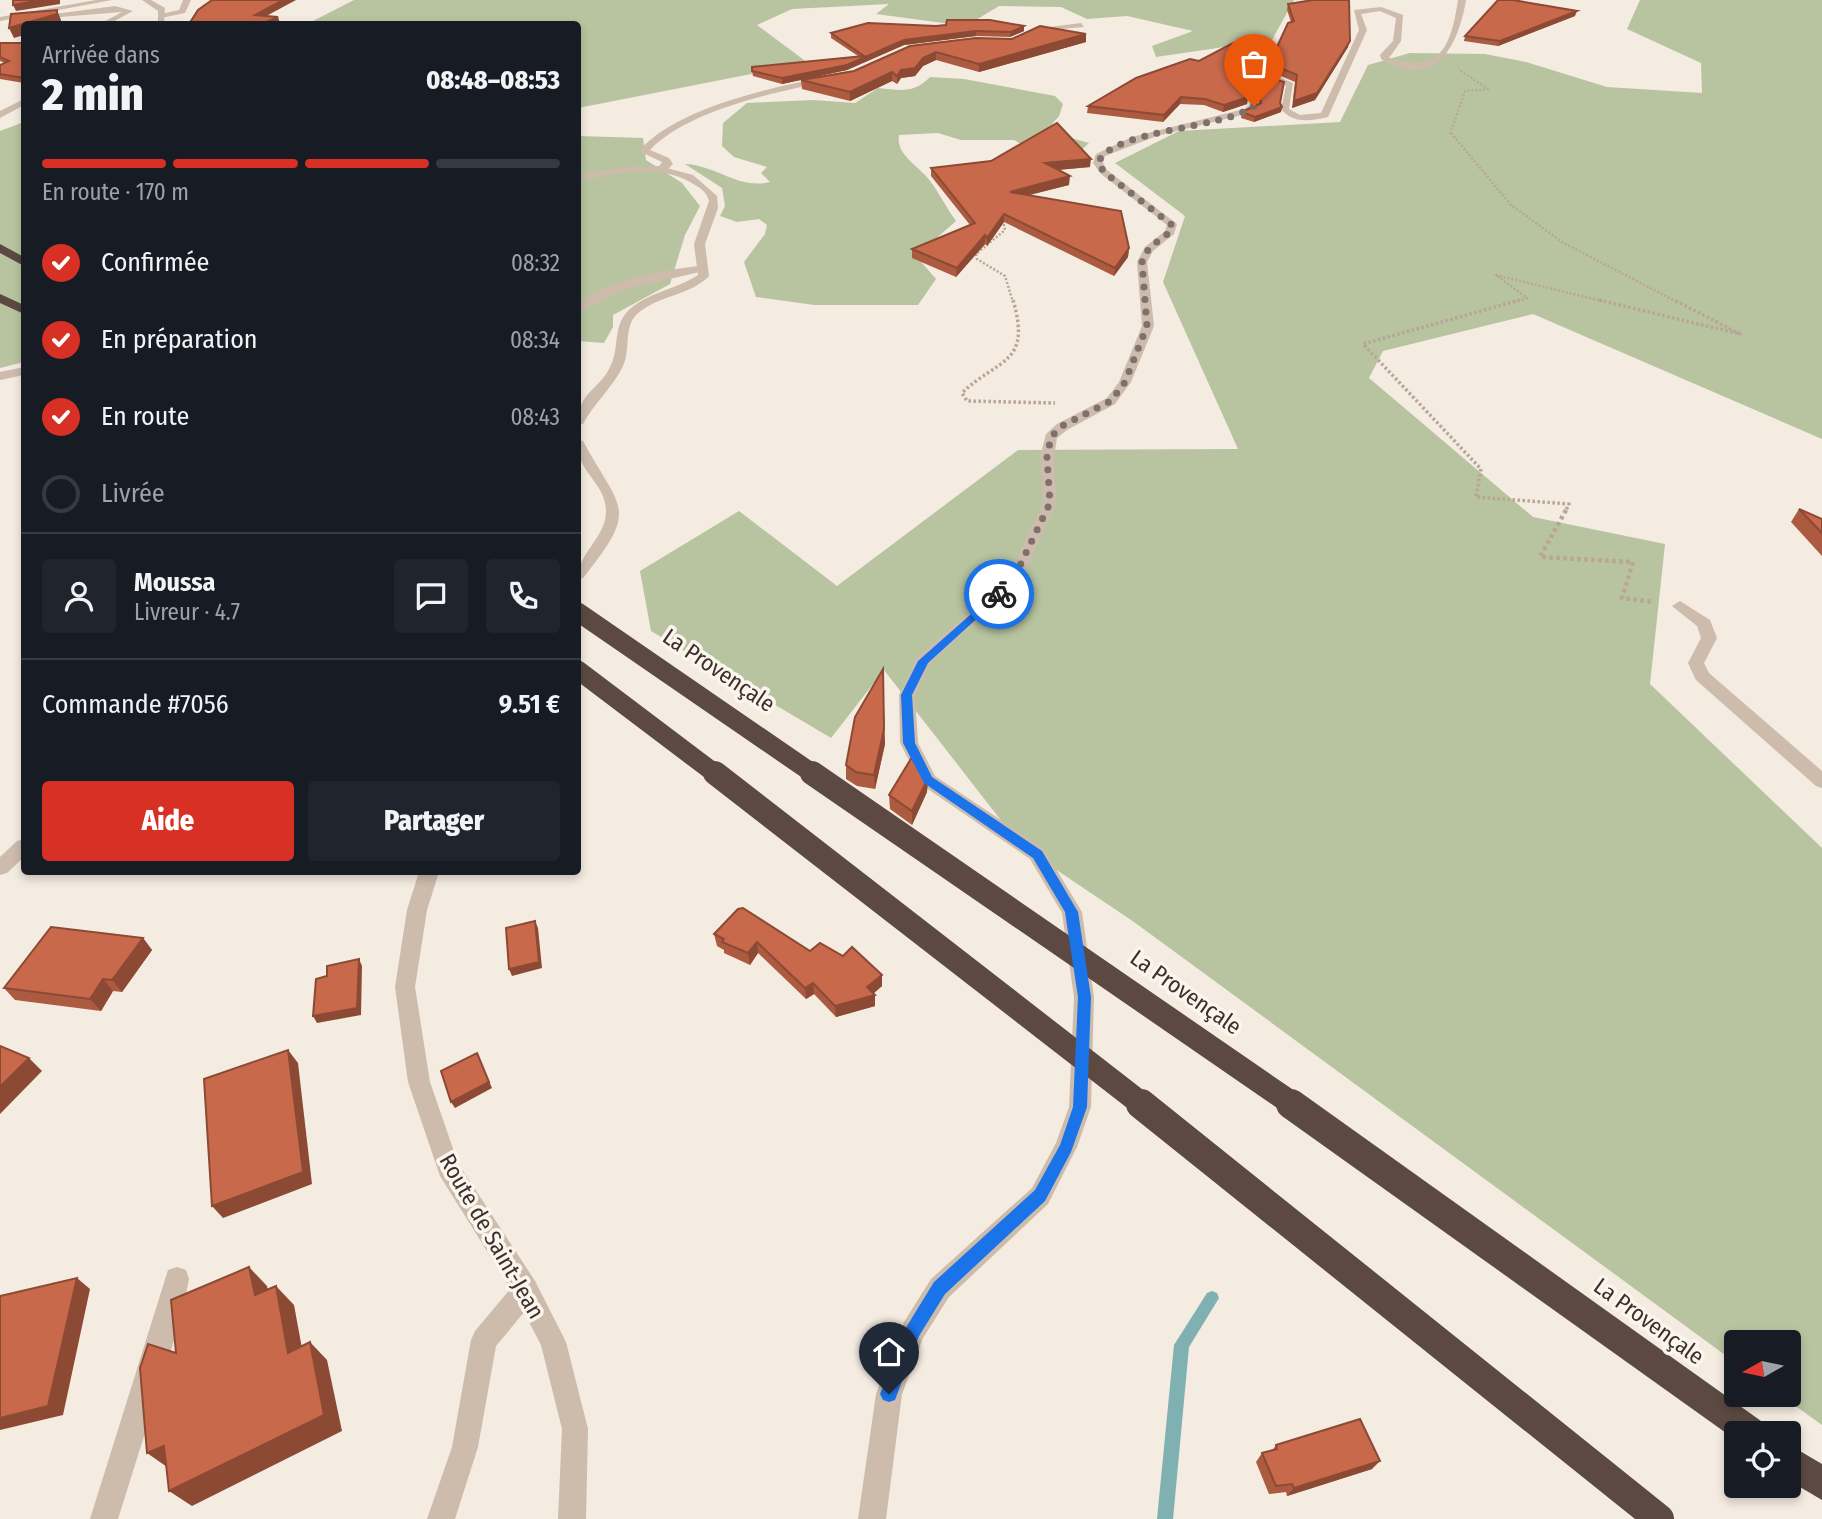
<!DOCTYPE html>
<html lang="fr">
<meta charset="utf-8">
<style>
:root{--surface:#171b24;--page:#20242c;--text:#f1f3f6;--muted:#9ea1a6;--line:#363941;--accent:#d93025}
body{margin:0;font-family:"Fira Sans Condensed",sans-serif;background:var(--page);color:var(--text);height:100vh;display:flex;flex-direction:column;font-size:26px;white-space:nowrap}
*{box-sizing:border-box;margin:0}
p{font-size:23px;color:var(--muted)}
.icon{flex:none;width:38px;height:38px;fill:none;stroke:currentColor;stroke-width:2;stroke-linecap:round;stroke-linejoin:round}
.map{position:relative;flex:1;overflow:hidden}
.details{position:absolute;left:21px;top:21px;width:560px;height:854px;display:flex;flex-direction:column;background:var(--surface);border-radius:7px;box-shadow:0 4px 10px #0003}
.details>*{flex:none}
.needle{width:46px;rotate:261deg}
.buttons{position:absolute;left:1724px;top:1330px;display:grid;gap:14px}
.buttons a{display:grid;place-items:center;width:77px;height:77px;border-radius:7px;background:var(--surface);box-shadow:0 4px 10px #0003;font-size:35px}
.pin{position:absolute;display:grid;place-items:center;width:60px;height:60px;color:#fff;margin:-72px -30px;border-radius:50% 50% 50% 0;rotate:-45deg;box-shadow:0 0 7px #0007}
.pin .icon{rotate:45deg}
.courier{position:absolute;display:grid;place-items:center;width:70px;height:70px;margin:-35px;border:5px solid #1a73e8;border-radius:50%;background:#fff;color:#222;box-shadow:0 2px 9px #0007}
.head em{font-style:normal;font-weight:800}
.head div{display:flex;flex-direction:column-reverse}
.head{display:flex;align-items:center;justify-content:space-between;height:119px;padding:0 21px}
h1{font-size:46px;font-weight:800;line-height:52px}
.bar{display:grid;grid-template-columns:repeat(4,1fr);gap:10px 7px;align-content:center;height:84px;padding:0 21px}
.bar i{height:9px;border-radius:5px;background:var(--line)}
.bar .selected{background:var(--accent)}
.bar p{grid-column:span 4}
.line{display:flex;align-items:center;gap:18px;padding:0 21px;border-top:2px solid var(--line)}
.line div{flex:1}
.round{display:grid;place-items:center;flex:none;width:74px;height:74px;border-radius:7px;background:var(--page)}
ol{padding:0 21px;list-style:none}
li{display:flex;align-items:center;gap:21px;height:77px}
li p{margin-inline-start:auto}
li .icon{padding:7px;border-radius:50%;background:var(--accent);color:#fff;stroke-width:4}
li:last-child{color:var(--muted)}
li i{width:38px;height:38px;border:4px solid var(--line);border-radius:50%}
.button{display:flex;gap:14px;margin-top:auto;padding:14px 21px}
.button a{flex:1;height:80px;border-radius:7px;background:var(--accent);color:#fff;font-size:28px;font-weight:800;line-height:80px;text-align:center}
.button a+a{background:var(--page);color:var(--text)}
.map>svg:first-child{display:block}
</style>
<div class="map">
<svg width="1822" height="1519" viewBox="0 0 1822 1519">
<rect width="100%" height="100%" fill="#f4ebe1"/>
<g fill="#b8c4a0">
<polygon points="354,0 1294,0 1272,40 1156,57 1152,46 1193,31 1127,16 1087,19 1061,7 999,6 966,26 876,14 889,4 792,9 757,25 808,63 578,108 578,24 307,24"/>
<polygon points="1640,0 1822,0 1822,439 1533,314 1383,351 1369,378 1533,517 1665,544 1650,684 1822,848 1822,1425 1780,1395 1788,1395 1788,1342 1736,1342 1736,1363 1134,922 1021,846 884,670 831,738 651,631 640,571 739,511 837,586 1018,450 1238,449 1163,282 1185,216 1115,163 1179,131 1340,122 1368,65 1410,53 1485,54 1526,62 1607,87 1702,93 1701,63 1627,29"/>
<path d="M 930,77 L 964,79 L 1055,96 L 1063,104 L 1059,116 L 1046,131 L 1089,143 L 1076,155 L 1028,148 L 1014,140 L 961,140 L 938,133 L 899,135 C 896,153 914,163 925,175 C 937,188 945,206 956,221 L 916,256 L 936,279 L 918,305 L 814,305 L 756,297 L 744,262 L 765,234 L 767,225 L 759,219 L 737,222 L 720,216 L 725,206 L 722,188 L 685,164 C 716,165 739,190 770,182 L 761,173 L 767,167 L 734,157 L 722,146 L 723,123 L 747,103 L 813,100 L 855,103 L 878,88 C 900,90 914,94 930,77 Z"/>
<polygon points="24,122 24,362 0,368 0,131"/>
<polygon points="578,136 643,138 646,160 682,183 700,206 685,235 670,284 613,315 613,327 604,343 578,341"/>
</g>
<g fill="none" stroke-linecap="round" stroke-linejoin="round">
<polygon fill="#7fb0b2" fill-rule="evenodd" points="1212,1291 1217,1293 1219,1298 1189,1347 1173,1519 1157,1519 1174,1345 1207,1293"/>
<polyline stroke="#b9a596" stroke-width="2" stroke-dasharray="2 2" stroke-linecap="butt" points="1450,134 1465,91 1488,89 1458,69"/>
<g stroke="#b9a596" stroke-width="2.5" stroke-dasharray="2 2" stroke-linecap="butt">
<polyline points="1451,133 1511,205 1562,242 1677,302"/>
<polyline points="1003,220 1005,230 976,254 977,259 1005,276 1013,302"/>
<polyline points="1514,302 1527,298 1496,275 1606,302"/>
</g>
<g stroke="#b9a596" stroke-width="3.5" stroke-dasharray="2.5 2.5" stroke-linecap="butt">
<path d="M 1013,300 C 1032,365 998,358 962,393 L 967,401 L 1055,403"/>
<polyline points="1520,300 1363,344 1481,469 1476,497 1569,504 1565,512"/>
<polyline points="1599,300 1740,334 1674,300"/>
</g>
<polyline stroke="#b9a596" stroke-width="4.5" stroke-dasharray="3.5 3.5" stroke-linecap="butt" points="1566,510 1540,557 1633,562 1622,598 1654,602"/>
<g fill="#cdbbac" fill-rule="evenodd">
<polygon points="115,6 133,11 109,24 100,24 122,12 36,19 32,17"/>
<polygon points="1081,23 1084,27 1038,31 1034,29"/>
<polygon points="177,1267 186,1270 189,1279 182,1315 118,1519 90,1519 168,1270"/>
</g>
<g fill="#cdbbac" fill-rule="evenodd">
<polygon points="183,0 191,0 185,13 161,18 161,14 179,10"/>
<path d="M 824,77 L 827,81 C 774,93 688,110 650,150 L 669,158 L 673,164 L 665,172 L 657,170 L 662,162 L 639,151 C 676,108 770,88 824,77 Z"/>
<path d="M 704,265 L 708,266 L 708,270 L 623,290 L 578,312 L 578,304 C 611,277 663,271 704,265 Z"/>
<polygon points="1680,601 1710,620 1717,638 1704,663 1709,673 1822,771 1822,788 1816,786 1696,680 1688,663 1701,638 1697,626 1672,606"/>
<polygon points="24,839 24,857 7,873 0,875 0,857 17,841"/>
<polygon points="526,1278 535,1281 538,1290 535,1299 496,1346 478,1447 455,1519 427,1519 452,1447 471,1340 475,1331 517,1281"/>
</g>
<g fill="#cdbbac" fill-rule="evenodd">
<polygon points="96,0 112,0 0,21 0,17"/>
<polygon points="142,0 151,0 165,8 164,24 158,24 158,11"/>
<path d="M 1458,0 L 1466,0 C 1458,47 1435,92 1381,59 L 1380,55 L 1393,41 L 1396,18 L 1380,11 L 1361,14 L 1367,30 L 1328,117 C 1311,121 1293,124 1281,109 L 1286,86 C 1275,80 1265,79 1253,83 L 1258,106 L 1250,113 L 1157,136 L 1105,156 L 1103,163 L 1107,170 L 1177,224 L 1174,234 L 1153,251 L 1147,262 L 1154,326 L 1131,382 L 1115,404 L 1067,430 L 1057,438 L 1054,457 L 1057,503 L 1020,582 L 930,664 L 915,695 L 918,743 L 935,776 L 1044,849 L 1082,912 L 1094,997 L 1091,1107 L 1077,1147 L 1048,1204 L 949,1297 L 923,1338 L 902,1394 L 886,1519 L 858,1519 L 876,1394 L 904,1322 L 931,1279 L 1032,1188 L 1056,1143 L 1069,1107 L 1074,997 L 1062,913 L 1030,859 L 922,785 L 900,743 L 899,695 L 917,657 L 1006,580 L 1043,503 L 1040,457 L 1046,434 L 1057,424 L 1107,398 L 1119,382 L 1142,326 L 1137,262 L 1145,247 L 1165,231 L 1167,225 L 1101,174 L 1093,163 L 1096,154 L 1132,137 L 1244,109 L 1250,105 L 1245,82 C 1260,73 1277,75 1293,83 L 1289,109 L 1300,115 L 1321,113 L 1359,30 L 1354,10 L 1381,7 L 1403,15 L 1401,41 L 1389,58 C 1441,74 1451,46 1458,0 Z"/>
<polygon points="24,99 24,105 0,118 0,111"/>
<path d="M 659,166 L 693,175 L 717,196 L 718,208 L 705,244 L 709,276 C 690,296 658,295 637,314 C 623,328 631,349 623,366 C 614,386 594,403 583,424 L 578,425 C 578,390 599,392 611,365 C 620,346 612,325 630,309 C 649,292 677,289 698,275 L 694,244 L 709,201 C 707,193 702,189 695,185 C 660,162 617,174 578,181 L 578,175 L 626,167 Z"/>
<polygon points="24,367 24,375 0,380 0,372"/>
<path d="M 578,440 L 583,441 C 621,511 640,507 583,578 L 578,580 C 576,554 607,538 606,510 C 605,481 575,472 578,440 Z"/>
<polygon points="419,872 439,872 427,910 415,987 430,1082 458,1163 535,1281 566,1342 588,1429 586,1519 558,1519 562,1429 541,1345 517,1299 440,1176 408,1082 395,987 407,910"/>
</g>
<g fill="#5c4a42" fill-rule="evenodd">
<polygon points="0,244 24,257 24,266 0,253"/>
<polygon points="0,294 24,305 24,314 0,303"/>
<polygon points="1788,1444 1822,1464 1822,1500 1788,1480"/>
</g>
<g stroke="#5c4a42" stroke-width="19">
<polyline points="578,612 815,775"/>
<polyline points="578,670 717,775"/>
</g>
<g stroke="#5c4a42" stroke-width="24">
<polyline points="715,773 1143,1105"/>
<polyline points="812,773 1294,1105"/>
</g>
<g stroke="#5c4a42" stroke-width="30">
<polyline points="1141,1104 1659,1519"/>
<polyline points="1291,1104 1752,1433"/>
</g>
</g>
<g fill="#ac5a40">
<polygon points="1288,4 1348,47 1315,100 1292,108 1295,82 1281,76 1262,74 1245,80 1248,97 1247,104 1223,112 1204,105 1180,104 1163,122 1087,113 1088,106 1199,61 1276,49 1291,22 1287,10"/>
<polygon points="1575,16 1498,46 1464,41 1465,36"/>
<polygon points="1024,31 1010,37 976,36 904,45 847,70 782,84 753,76 752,71 858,56 831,38 831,33"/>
<polygon points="1086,34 1086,42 979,72 936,60 923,66 915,76 901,78 897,84 892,81 850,101 802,89 801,80 854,71 910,46"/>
<polygon points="0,43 24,43 24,83 0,79 0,65 5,63 0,61"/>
<polygon points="1257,80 1280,103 1282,107 1281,112 1254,122 1241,118 1242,112 1259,103 1256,85"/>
<polygon points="1090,167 1058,170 1069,185 1028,195 1129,248 1128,257 1114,276 1004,222 987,246 985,244 956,277 912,258 912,249 970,225 931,176 931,168"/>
<polygon points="1799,509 1822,519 1822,556 1791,522"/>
<polygon points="883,669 885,744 875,789 857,786 846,779 846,765"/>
<polygon points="928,778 927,792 912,825 890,809 889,795"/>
<polygon points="714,934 810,951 882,986 873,994 875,995 875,1006 836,1017 814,994 806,999 758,953 750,965 724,953 724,950 717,946"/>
<polygon points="143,938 152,950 122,992 113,991 101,1011 15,1000 4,988"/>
<polygon points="1276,1445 1372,1469 1287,1496 1286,1492 1269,1494 1256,1462 1262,1453 1272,1451"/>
</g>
<g fill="#8c4a34">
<polygon points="41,0 60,0 60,4 16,11 13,5"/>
<polygon points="283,0 296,0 257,21 255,15"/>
<polygon points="57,10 61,20 61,23 58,24 24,24 24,35 14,38 9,28"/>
<polygon points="1577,11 1575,16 1498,46 1500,41"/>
<polygon points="278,17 280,23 276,24 262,24"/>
<polygon points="1024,26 1024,31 1010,37 1011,32"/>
<polygon points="976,31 976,36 904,45 847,70 782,84 782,78 847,65 904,40"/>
<polygon points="1086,34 1086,42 979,72 979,64"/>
<polygon points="1350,41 1348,47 1315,100 1292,108 1294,101"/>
<polygon points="936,52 936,60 923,66 915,76 901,78 897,84 897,76 901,70"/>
<polygon points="1263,67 1262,74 1243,81 1244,75"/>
<polygon points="892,72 892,81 850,101 850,92"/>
<polygon points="1181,97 1180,104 1163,122 1164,115"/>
<polygon points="1248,97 1247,104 1223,112 1224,105"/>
<polygon points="1282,107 1281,112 1254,122 1255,117"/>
<polygon points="1091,159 1090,167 1044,171 1045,163"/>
<polygon points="1070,176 1069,185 1010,200 1010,192"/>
<polygon points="1004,214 1004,222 987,246 987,238"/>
<polygon points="985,235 985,244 956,277 957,268"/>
<polygon points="1129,248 1128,257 1114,276 1115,268"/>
<polygon points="884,729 885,744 875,789 874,775"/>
<polygon points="928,778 927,792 912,825 912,811"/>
<polygon points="535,921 538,928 542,968 512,976 509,969"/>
<polygon points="143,938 152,950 122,992 112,980"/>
<polygon points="757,942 758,953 750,965 748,953"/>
<polygon points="359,959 362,966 361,1015 317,1023 313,1016"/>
<polygon points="882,975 882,986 870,996 875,995 875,1006 836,1017 835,1006 867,987"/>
<polygon points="103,979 113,991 101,1011 90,999"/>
<polygon points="813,983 814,994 806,999 805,988"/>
<polygon points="288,1050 298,1063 312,1184 223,1218 212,1206"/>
<polygon points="477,1053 492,1088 455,1108 451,1102"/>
<polygon points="29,1058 42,1071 0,1114 0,1087"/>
<polygon points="249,1267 267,1286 273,1313 255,1295"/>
<polygon points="77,1278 90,1289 63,1415 0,1430 0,1418"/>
<polygon points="276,1286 294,1305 306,1370 288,1353"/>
<polygon points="310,1342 327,1360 342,1431 192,1506 169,1491"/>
<polygon points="164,1446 170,1469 147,1453"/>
<polygon points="1380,1461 1372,1469 1287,1496 1294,1488"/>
</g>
<g fill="#c8694b" stroke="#8c4a34" stroke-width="2">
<polygon points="13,0 41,0 13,5"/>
<polygon points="212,0 283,0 255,15 278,17 262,24 189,24 198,10"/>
<polygon points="1313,0 1349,0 1350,41 1317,93 1294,101 1297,75 1283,69 1263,67 1244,75 1248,97 1224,105 1205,99 1181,97 1164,115 1088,106 1136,78 1190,59 1199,61 1233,43 1276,49 1288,23 1294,21 1288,4"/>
<polygon points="1498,0 1513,0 1577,11 1500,41 1465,36"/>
<polygon points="57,10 57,14 9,28 11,14"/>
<polygon points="947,20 990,20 1024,26 1011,32 976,31 904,40 847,65 782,78 752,71 752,67 864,56 831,33 868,23 936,26 946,25"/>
<polygon points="1040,26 1086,34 979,64 936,52 923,58 915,68 901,70 897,76 892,72 850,92 801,80 854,71 910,46 976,38 1012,39"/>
<polygon points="0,43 24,43 24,78 0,74 0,65 9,61 0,57"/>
<polygon points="1271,78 1284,82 1280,103 1282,107 1255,117 1242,112 1261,103 1257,80"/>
<polygon points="1057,123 1091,159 1045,163 1070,176 1010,192 1121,211 1129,248 1115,268 1004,214 987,238 985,235 957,268 912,249 975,223 931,168 991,161"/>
<polygon points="1799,509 1822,519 1822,533"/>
<polygon points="883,669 884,729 874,775 856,772 846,765 855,717"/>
<polygon points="912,757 920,772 928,778 912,811 889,795"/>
<polygon points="743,908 810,951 820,943 843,956 852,947 882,975 867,987 875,995 835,1006 813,983 805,988 757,942 748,953 722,942 724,939 714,934 738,909"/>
<polygon points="535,921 539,962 509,969 506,928"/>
<polygon points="51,927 143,938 112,980 103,979 90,999 4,988"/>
<polygon points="359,959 357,1008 313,1016 316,979 327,976 327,966"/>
<polygon points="0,1046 29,1058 0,1087"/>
<polygon points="288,1050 303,1172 212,1206 204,1079"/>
<polygon points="477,1053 489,1082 451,1102 441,1071"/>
<polygon points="249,1267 255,1295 276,1286 288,1353 310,1342 324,1415 169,1491 164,1446 147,1453 140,1368 148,1344 176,1353 171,1300"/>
<polygon points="77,1278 48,1406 0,1418 0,1296"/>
<polygon points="1360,1419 1380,1461 1294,1488 1292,1484 1276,1486 1262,1453 1277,1449 1276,1445"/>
</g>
<polygon fill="#1a73e8" points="996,592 1004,594 928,663 912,695 915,743 932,777 1042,851 1078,912 1091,997 1087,1107 1071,1152 1045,1201 945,1294 919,1336 895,1400 889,1402 883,1400 880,1394 907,1326 934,1282 1035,1190 1060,1145 1073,1107 1078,997 1065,912 1033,858 924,783 903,743 901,695 918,661"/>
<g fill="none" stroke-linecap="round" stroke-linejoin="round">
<path stroke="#7c716b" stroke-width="7" stroke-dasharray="0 12.6" d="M 999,594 L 1012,582 L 1050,503 L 1047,457 L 1051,437 L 1062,426 L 1111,401 L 1125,382 L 1147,326 L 1142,262 L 1149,248 L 1170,232 L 1172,225 L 1104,172 L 1098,163 C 1111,129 1225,129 1254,106"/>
</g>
<g text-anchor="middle" stroke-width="7" stroke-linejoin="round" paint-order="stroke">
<g font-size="23" fill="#3b302b" stroke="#fbf5ee">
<text transform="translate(719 670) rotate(34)" y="8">La Provençale</text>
<text transform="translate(1186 992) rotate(35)" y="8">La Provençale</text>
<text transform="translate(492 1236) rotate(60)" y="8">Route de Saint-Jean</text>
<text transform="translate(1649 1321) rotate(36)" y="8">La Provençale</text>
</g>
</g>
</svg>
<div class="buttons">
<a><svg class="needle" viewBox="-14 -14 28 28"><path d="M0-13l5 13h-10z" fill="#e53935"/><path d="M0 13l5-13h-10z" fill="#9ea1a6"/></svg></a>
<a><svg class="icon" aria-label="locate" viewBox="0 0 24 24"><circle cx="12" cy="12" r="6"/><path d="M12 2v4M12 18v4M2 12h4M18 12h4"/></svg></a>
</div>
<div class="pin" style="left:1254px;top:106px;background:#ea580c"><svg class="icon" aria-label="bag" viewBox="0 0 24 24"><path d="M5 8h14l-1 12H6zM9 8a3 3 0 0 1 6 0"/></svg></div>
<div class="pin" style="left:889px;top:1394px;background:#1f2937"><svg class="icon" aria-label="home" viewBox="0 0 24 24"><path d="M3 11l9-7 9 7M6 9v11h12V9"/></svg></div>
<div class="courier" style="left:999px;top:594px"><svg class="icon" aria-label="bike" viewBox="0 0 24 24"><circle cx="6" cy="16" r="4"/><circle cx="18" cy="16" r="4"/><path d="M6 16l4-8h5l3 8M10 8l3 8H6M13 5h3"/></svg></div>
<section class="details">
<div class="head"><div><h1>2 min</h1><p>Arrivée dans</p></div><em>08:48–08:53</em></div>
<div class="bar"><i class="selected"></i><i class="selected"></i><i class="selected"></i><i></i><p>En route · 170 m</p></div>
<ol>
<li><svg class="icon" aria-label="check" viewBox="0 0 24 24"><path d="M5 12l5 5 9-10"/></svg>Confirmée<p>08:32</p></li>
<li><svg class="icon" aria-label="check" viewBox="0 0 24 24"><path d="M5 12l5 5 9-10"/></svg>En préparation<p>08:34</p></li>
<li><svg class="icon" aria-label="check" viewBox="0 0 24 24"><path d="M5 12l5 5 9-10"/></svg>En route<p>08:43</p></li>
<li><i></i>Livrée</li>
</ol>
<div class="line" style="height:126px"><a class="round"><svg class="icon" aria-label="person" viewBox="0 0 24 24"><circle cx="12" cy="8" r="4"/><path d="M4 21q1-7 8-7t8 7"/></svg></a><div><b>Moussa</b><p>Livreur · 4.7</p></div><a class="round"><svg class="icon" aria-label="chat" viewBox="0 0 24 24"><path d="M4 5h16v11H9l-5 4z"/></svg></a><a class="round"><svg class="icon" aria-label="phone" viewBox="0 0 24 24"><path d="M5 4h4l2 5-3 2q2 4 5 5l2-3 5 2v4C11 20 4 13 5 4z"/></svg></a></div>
<div class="line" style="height:91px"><div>Commande #7056</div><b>9.51 €</b></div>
<div class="button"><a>Aide</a><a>Partager</a></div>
</section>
</div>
